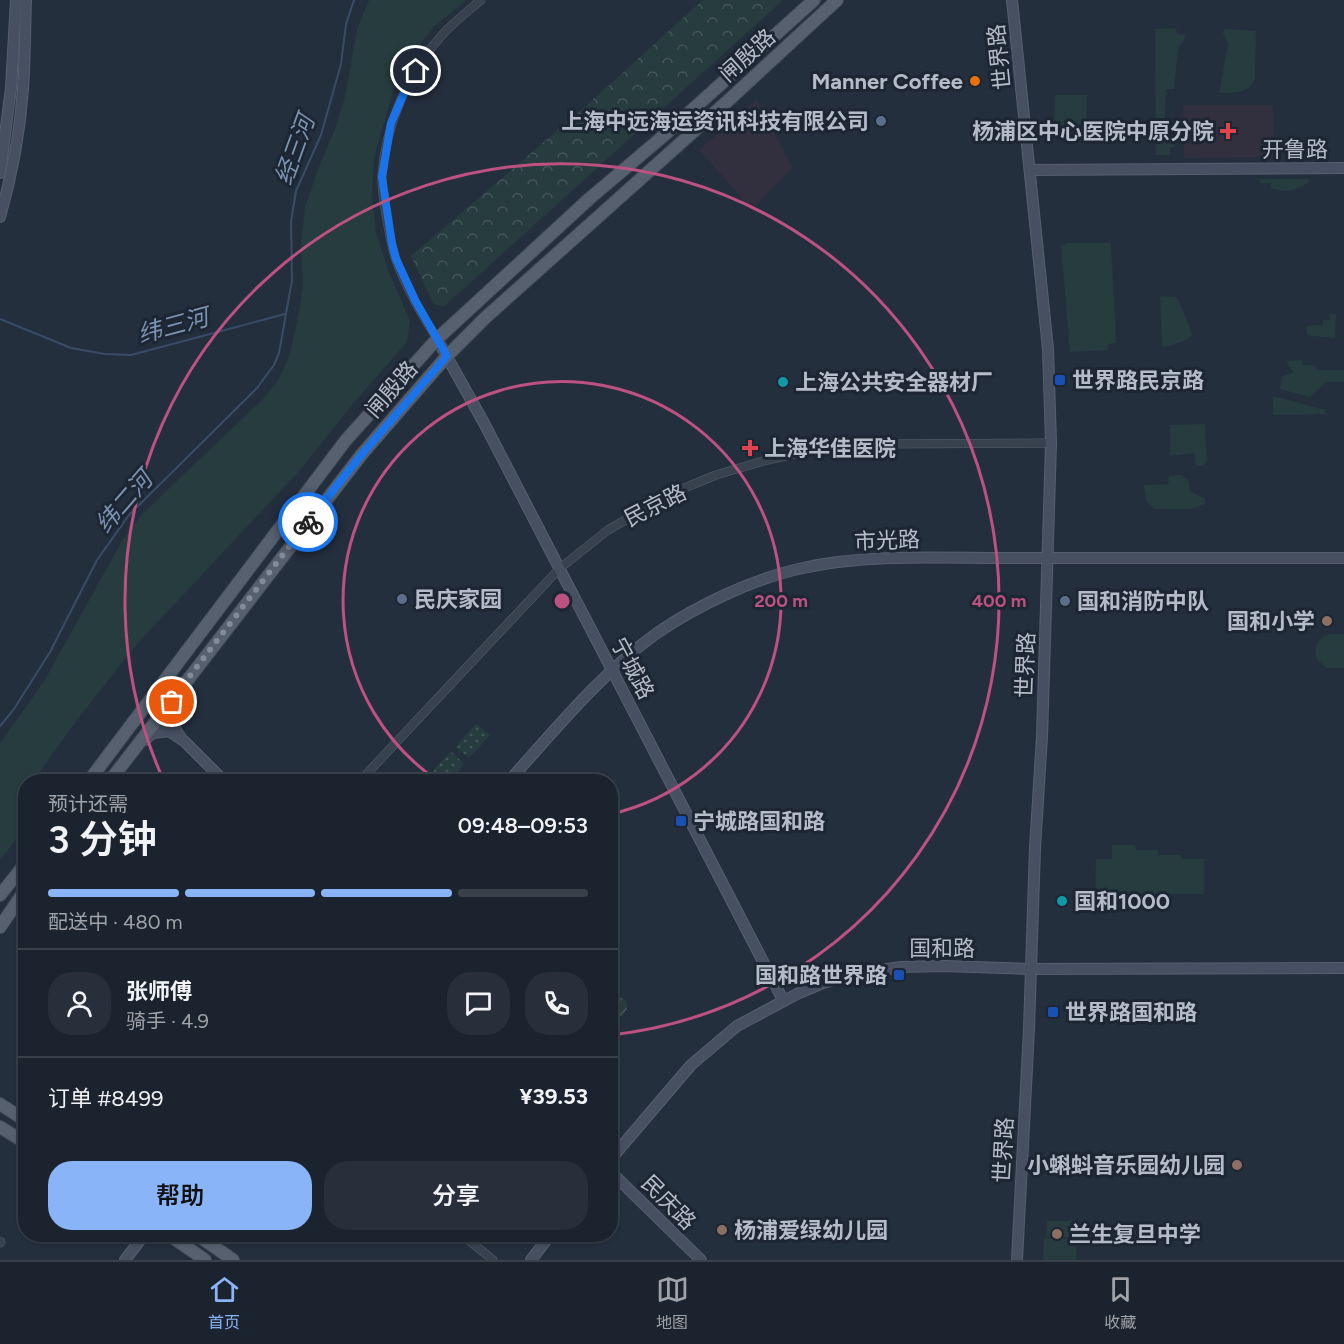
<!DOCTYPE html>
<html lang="zh">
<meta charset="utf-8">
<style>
:root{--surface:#1b232e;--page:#282f3a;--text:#f1f3f6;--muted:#a0a4aa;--line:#39404a;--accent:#8ab4f8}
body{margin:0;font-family:Figtree,"Noto Sans SC",sans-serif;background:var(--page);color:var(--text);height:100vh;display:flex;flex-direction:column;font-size:22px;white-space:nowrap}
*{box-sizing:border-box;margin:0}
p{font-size:20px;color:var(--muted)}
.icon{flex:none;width:33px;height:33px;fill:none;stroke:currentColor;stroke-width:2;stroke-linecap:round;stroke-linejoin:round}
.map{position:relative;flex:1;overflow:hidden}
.drawer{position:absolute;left:18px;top:774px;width:600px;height:468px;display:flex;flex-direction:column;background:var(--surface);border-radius:24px;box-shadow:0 2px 4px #0004,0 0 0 2px var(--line)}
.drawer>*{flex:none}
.pin{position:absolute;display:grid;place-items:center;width:51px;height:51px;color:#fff;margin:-26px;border:3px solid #fff;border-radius:50%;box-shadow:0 2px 6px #0007}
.courier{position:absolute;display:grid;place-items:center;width:60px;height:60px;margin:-30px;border:4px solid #1a73e8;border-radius:50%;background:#fff;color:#222;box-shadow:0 2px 8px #0007}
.headline em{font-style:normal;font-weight:600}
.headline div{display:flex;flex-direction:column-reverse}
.headline{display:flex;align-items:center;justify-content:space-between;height:102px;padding:0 30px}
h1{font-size:39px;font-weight:600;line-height:45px}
.bar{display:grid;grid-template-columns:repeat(4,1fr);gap:9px 6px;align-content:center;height:72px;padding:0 30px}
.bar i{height:8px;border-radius:4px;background:var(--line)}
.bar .active{background:var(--accent)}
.bar p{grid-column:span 4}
.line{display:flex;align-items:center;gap:15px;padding:0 30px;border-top:2px solid var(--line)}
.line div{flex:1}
.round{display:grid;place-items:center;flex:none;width:63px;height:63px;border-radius:24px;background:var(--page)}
.button{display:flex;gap:12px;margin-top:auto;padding:12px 30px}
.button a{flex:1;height:69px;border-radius:24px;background:var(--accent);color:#111;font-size:24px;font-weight:600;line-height:69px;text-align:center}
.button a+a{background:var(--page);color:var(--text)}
.dock{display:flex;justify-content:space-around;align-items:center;height:84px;border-top:2px solid var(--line);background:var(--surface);font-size:16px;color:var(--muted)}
.dock a{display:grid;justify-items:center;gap:3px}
.dock .active{color:var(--accent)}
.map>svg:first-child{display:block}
</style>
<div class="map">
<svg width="1344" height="1260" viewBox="0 0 1344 1260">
<defs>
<pattern id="grass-dots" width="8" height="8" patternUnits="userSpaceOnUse" patternTransform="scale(1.5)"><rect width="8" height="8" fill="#263c3f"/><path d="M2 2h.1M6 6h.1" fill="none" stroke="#435659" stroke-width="1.8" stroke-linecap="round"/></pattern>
<pattern id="forest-crowns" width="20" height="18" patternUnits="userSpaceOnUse" patternTransform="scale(1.5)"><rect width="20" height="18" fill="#263c3f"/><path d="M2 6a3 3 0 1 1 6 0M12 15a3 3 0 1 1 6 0" fill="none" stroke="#435659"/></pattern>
<pattern id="garden-furrows" width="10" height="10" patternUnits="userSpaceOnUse" patternTransform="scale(1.5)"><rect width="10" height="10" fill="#263c3f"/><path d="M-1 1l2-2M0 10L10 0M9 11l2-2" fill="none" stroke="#435659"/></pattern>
</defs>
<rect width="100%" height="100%" fill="#242f3e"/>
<g fill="#32303f">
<polygon points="757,99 792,168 752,209 699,150"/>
<polygon points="1183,105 1273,105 1274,157 1184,158"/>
</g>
<g fill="url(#grass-dots)">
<polygon points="476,724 490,735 469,758 456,748 456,746"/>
<polygon points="451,751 464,764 449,781 438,781 433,776 433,771"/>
</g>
<polygon fill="url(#forest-crowns)" points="703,0 783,0 450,301 444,306 436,305 433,303 411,256 586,106"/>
<g fill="#263c3f">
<polygon points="369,0 466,0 435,26 412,54 393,91 374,158 372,195 376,232 388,270 410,321 407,342 352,405 301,469 136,645 77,720 33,781 26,782 25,800 19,815 25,820 25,828 0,860 0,743 43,683 122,541 142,514 263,399 278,380 289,357 298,318 303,283 301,244 305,207 318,169 335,129 345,97 357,29"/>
<polygon points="1176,28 1177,34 1187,35 1178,49 1174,89 1166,89 1164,137 1174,139 1175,146 1170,148 1170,155 1156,155 1155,29"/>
<path d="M 1224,29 L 1256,31 L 1255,78 C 1249,95 1234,92 1219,93 L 1228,44 L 1223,33 Z"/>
<polygon points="1055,95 1087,95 1086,135 1054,135"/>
<path d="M 1260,179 L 1308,179 L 1309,182 C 1297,191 1285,193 1271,188 L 1271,183 L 1260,183 Z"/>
<polygon points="1066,243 1111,243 1116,343 1108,344 1108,350 1070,352 1061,245 1066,245"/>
<path d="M 1160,296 L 1177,297 L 1191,330 L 1192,335 C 1184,343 1173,345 1162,347 Z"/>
<polygon points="1329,314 1336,314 1335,338 1312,336 1307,334 1306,326 1323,325 1323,320 1330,320"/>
<polygon points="1302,360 1302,365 1316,366 1317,370 1344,370 1344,382 1326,382 1310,397 1280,389 1282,377 1293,372 1286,361"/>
<polygon points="1273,396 1325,410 1327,414 1273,415"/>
<polygon points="1205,424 1207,461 1203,466 1196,466 1195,453 1170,456 1170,425"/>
<polygon points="1181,475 1188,480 1190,491 1205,499 1205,504 1191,509 1154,509 1146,500 1144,485 1168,484 1169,476"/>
<path d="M 1330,634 L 1344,634 L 1344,668 L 1327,668 L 1317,660 C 1313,648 1317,637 1330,634 Z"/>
<polygon points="1112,845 1135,845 1136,850 1158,850 1158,855 1181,855 1181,859 1204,859 1204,894 1138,894 1137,902 1095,901 1096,859 1112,859"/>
<polygon points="1047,1221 1075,1221 1073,1237 1046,1237"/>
<polygon points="1044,1238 1077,1239 1076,1260 1043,1260"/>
</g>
<polygon fill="url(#garden-furrows)" points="615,995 626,1000 627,1009 622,1016 611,1017 611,997"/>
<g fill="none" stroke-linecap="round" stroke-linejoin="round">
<g stroke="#394c67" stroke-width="2">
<polyline points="0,319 71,348 105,354 131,355 285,314"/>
<polyline points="0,726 14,709 50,652 97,560 129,515 257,388 274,365 279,353 292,280 291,221 296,191 321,135 341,64 346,24 354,0"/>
</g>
<g stroke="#565f6c" stroke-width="9">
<g id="street">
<path d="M 437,339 C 421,313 405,286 395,257 C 390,240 381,192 382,175 C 386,124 408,72 443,34 C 454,22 468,11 481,0"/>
<polyline points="359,782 559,569 608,530 672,493 716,475 763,461 820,448 867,444 1051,443"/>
<polyline points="461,1234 493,1260"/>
<polyline points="0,1243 1,1242"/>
</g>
</g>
<g stroke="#565f6c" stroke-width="12">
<g id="secondary">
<polyline points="1012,0 1048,349 1051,443 1042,737 1035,848 1029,1029 1017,1260"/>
<polyline points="1030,170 1344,168"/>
<polyline points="0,173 11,88 16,0"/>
<path d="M 0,217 C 12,175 20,132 23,89 C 25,59 25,30 26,0"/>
<polyline points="437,339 484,423 783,1000"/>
<path d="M 173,701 C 168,714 171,725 180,736"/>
<polyline points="143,741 153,733 169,731 184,741 225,782"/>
<path d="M 508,782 C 555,730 600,674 657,633 C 698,605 755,578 803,568 C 868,554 938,558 1004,558 C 1118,557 1231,557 1344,558"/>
<polyline points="610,1160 691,1065 737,1026 797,994 823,983 861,973 901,967 944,966 1030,969 1344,968"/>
<polyline points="610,1171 701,1260"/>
<polyline points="125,1260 145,1234"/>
<polyline points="531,1260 551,1234"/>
</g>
</g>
<g stroke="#414a57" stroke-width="14">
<g id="primary">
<polyline points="88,782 346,440 437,339 589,199 661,138 814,0"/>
<polyline points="109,782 362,454 447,356 485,318 731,98 837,0"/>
<polyline points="0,895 26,863"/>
<polyline points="0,927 26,889"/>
<polyline points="0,1104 26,1121"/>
<polyline points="0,1127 26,1143"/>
<polyline points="168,1234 205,1260"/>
<polyline points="196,1234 233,1260"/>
</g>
</g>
<use href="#street" stroke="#38414e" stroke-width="8"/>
<use href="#secondary" stroke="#465061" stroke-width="10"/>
<use href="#primary" stroke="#56606e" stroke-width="12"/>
</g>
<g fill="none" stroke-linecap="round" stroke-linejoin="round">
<polyline stroke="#828b98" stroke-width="6" stroke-dasharray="0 10.8" points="172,702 176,694 308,522"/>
<polyline stroke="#1a73e8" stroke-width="8" points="308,522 362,454 447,356 416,302 396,259 392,244 382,177 391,123 408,84 416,71"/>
</g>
<g fill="none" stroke="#bd5182" stroke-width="3">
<path d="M438 781A219 219 0 1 1 611 814"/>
<path d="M163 779A437 437 0 1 1 611 1035"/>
</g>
<circle fill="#e8710a" stroke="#1d2633" stroke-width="2" cx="975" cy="81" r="6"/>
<g fill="#5c6f8a" stroke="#1d2633" stroke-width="2">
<circle cx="881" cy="121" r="6"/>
<circle cx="402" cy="599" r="6"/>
<circle cx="1065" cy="601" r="6"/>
</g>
<g fill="#e0444e" stroke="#1d2633" stroke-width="2">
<path d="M1225 122h6v6h6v6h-6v6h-6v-6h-6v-6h6z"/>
<path d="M747 439h6v6h6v6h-6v6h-6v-6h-6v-6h6z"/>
</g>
<g fill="#1a4fb4" stroke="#1d2633" stroke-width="2">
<rect x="1054" y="374" width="12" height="12" rx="3"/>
<rect x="675" y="815" width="12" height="12" rx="3"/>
<rect x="893" y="969" width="12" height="12" rx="3"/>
<rect x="1047" y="1006" width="12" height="12" rx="3"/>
</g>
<g fill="#0f9aa8" stroke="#1d2633" stroke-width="2">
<circle cx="783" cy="382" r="6"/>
<circle cx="1062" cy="901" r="6"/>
</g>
<g fill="#8d6e63" stroke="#1d2633" stroke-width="2">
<circle cx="1327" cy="621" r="6"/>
<circle cx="1237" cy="1165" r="6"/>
<circle cx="722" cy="1230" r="6"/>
<circle cx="1057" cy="1234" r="6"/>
</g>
<g text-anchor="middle" stroke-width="6" stroke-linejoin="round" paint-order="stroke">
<g font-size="22" fill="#b4bcc9" stroke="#1d2633">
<text transform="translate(747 55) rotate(-42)" y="8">闸殷路</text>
<text transform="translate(999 57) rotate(-96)" y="8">世界路</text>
<text x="1295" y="157">开鲁路</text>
<text transform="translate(391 389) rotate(-49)" y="8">闸殷路</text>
<text transform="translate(655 505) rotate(-27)" y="8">民京路</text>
<text transform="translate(887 540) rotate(-2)" y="8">市光路</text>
<text transform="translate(1025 665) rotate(-88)" y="8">世界路</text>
<text transform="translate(633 668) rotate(62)" y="8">宁城路</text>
<text x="942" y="956">国和路</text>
<text transform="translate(1003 1150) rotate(-87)" y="8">世界路</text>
<text transform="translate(669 1202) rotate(45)" y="8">民庆路</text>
</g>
<g font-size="22" font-weight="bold" fill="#b4bcc9" stroke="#1d2633" text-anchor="start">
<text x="963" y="89" text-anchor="end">Manner Coffee</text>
<text x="869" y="129" text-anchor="end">上海中远海运资讯科技有限公司</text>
<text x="1214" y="139" text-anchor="end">杨浦区中心医院中原分院</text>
<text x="1072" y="388">世界路民京路</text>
<text x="795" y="390">上海公共安全器材厂</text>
<text x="764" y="456">上海华佳医院</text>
<text x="414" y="607">民庆家园</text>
<text x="1077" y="609">国和消防中队</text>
<text x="1315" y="629" text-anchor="end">国和小学</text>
<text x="693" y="829">宁城路国和路</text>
<text x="1074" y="909">国和1000</text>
<text x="887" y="983" text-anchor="end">国和路世界路</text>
<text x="1065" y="1020">世界路国和路</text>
<text x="1225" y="1173" text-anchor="end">小蝌蚪音乐园幼儿园</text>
<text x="734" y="1238">杨浦爱绿幼儿园</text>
<text x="1069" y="1242">兰生复旦中学</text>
</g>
<g font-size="24" font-style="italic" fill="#7c92b1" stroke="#1d2633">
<text transform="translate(295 150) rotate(-70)" y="8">经三河</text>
<text transform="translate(173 326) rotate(-15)" y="8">纬三河</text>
<text transform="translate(124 502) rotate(-49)" y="8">纬二河</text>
</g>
</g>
<circle cx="562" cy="601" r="9" fill="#bd5182" stroke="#1d2633" stroke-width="3"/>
<g font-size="18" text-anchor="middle" font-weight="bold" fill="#bd5182" stroke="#1d2633" stroke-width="6" stroke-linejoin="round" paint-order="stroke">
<text x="781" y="607">200 m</text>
<text x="999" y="607">400 m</text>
</g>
</svg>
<div class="pin" style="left:172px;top:702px;background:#ea580c"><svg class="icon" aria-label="bag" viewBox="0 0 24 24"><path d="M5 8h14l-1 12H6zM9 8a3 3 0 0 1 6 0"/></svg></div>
<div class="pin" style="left:416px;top:71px;background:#1f2937"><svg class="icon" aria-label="home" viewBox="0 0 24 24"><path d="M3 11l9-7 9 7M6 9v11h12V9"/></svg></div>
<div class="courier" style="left:308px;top:522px"><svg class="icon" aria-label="bike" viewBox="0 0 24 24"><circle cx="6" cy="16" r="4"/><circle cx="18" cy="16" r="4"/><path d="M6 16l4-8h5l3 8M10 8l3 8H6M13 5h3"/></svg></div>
<section class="drawer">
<div class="headline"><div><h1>3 分钟</h1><p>预计还需</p></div><em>09:48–09:53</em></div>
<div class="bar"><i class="active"></i><i class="active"></i><i class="active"></i><i></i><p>配送中 · 480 m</p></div>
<div class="line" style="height:108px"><a class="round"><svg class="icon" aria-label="person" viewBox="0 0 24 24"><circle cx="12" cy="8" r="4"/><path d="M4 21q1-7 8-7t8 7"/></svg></a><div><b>张师傅</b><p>骑手 · 4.9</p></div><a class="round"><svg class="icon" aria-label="chat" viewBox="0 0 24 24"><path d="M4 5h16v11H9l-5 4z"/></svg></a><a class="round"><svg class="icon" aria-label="phone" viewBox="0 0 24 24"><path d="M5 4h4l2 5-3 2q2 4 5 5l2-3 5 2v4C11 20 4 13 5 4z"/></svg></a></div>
<div class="line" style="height:78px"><div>订单 #8499</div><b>¥39.53</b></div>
<div class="button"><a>帮助</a><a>分享</a></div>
</section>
</div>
<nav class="dock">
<a class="active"><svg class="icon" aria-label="home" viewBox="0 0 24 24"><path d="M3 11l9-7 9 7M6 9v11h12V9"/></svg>首页</a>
<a><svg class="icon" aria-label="map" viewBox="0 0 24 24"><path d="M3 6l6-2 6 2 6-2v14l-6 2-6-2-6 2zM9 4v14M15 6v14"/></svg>地图</a>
<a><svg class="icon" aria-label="saved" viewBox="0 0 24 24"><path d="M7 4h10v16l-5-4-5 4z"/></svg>收藏</a>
</nav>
